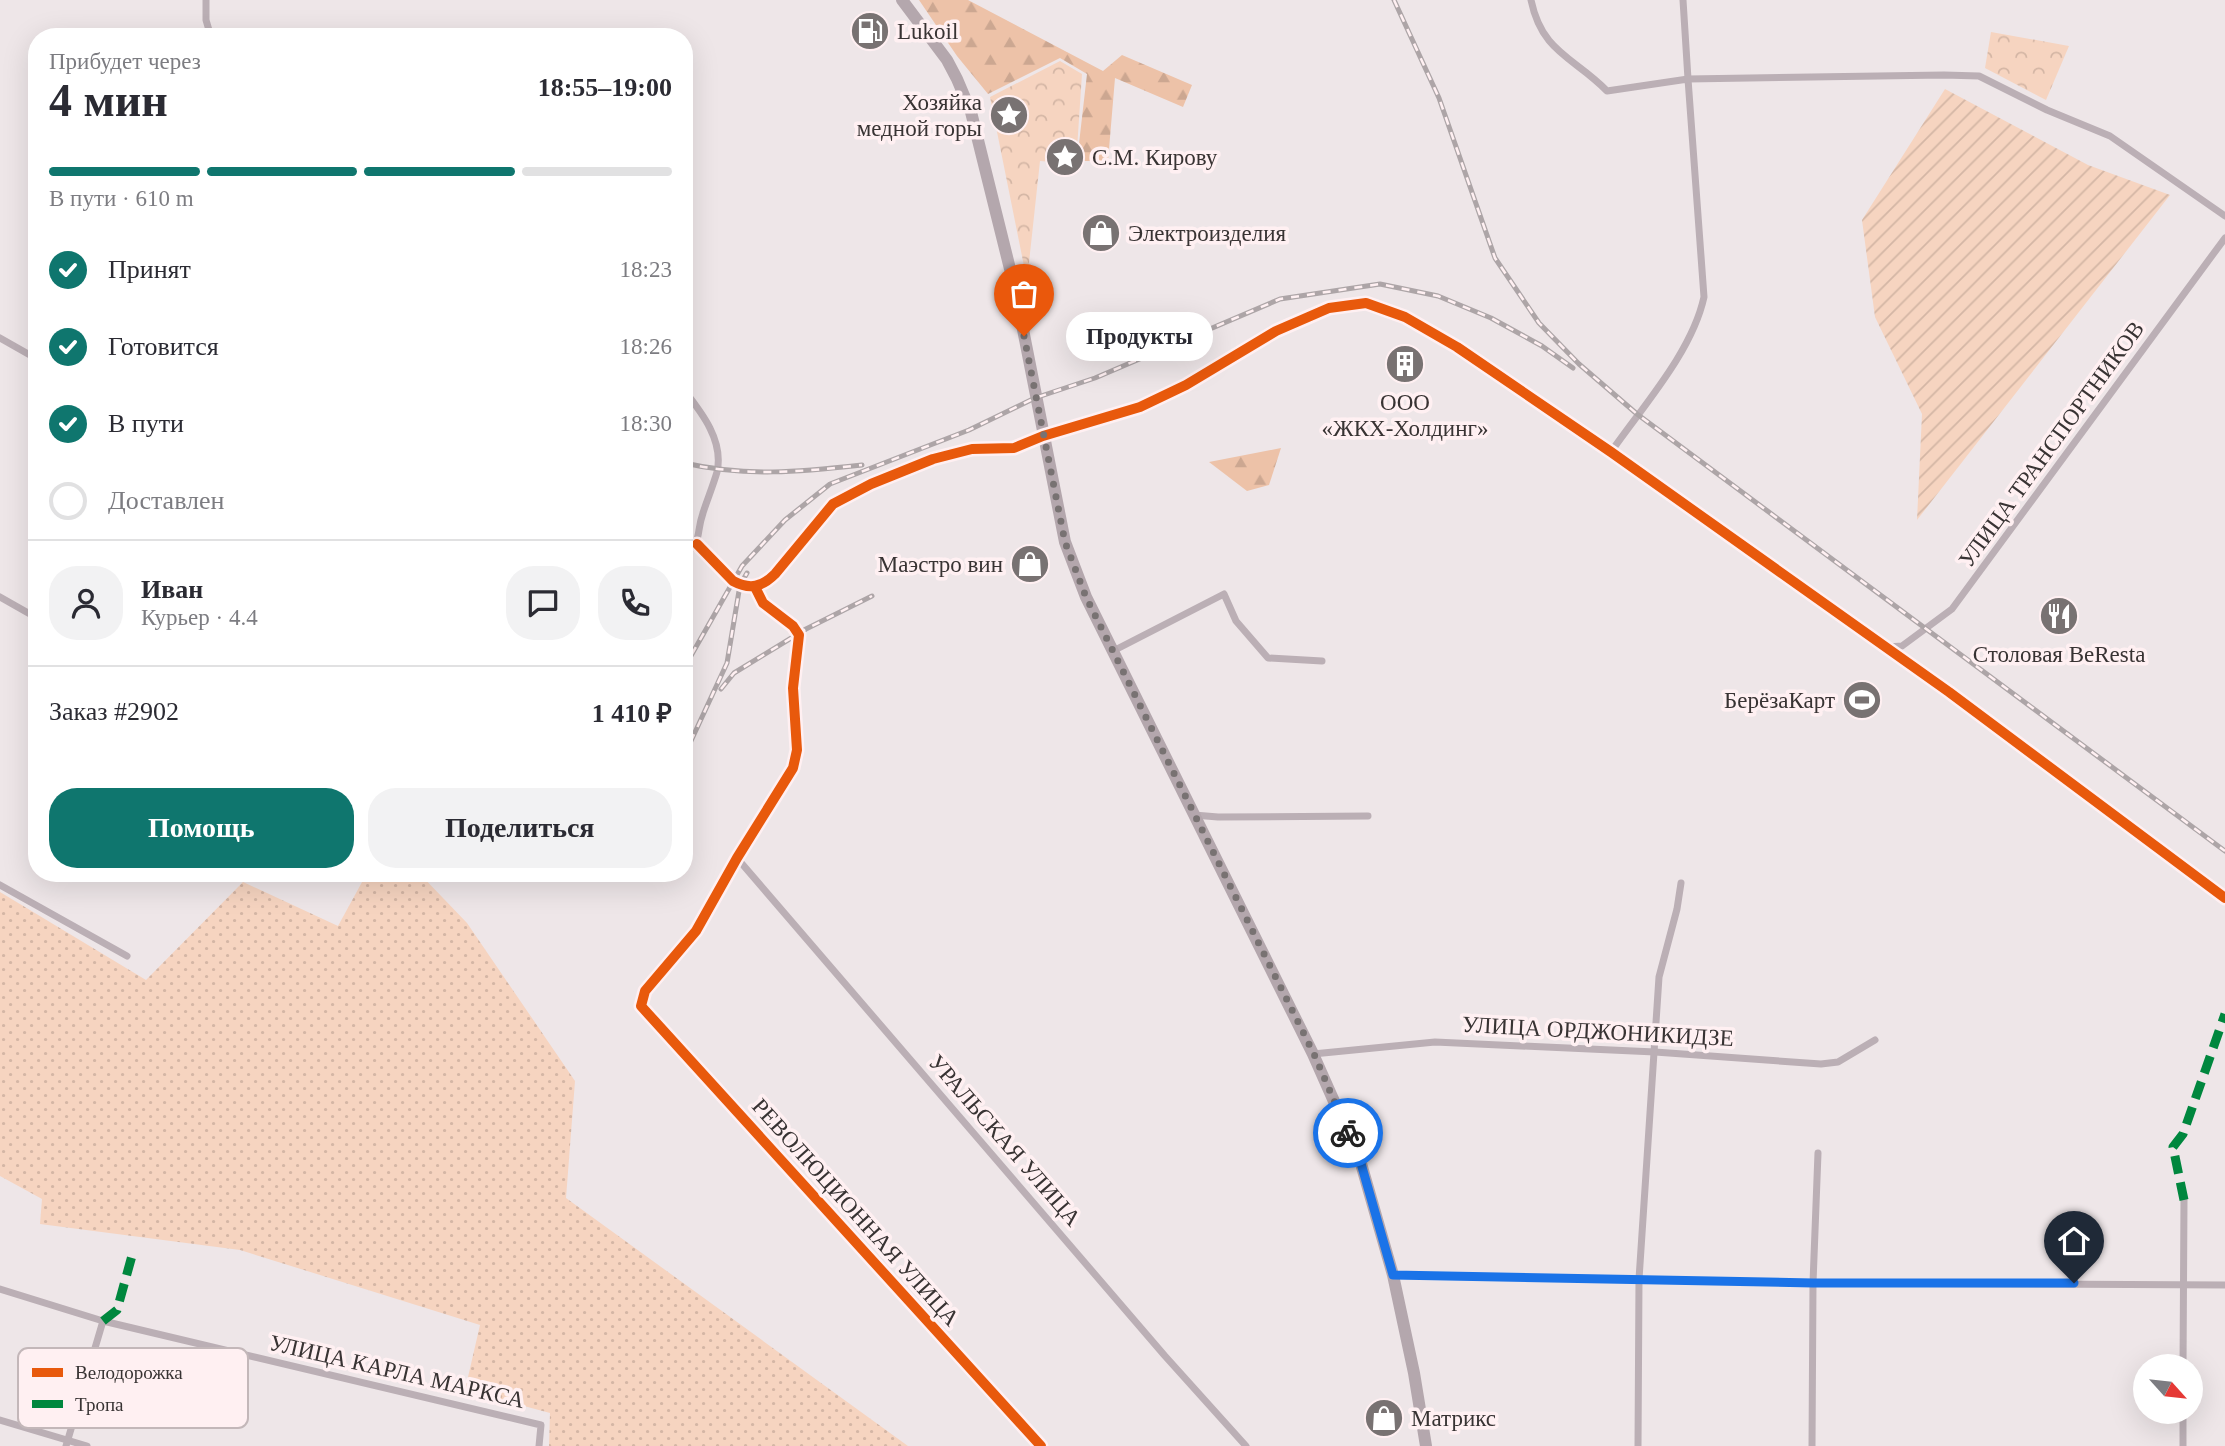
<!DOCTYPE html>
<html lang="ru">
<meta charset="utf-8">
<style>
:root{--surface:#fff;--page:#f2f2f3;--text:#2b2b33;--muted:#7c7c81;--line:#e1e1e2;--accent:#0f766e}
body{margin:0;font-family:Georgia,serif;background:var(--page);color:var(--text);height:100vh;display:flex;flex-direction:column;font-size:26px;white-space:nowrap}
*{box-sizing:border-box;margin:0}
p{font-size:23px;color:var(--muted)}
.icon{flex:none;width:38px;height:38px;fill:none;stroke:currentColor;stroke-width:2;stroke-linecap:round;stroke-linejoin:round}
.map{position:relative;flex:1;overflow:hidden}
.sheet{position:absolute;left:28px;top:28px;width:665px;height:854px;display:flex;flex-direction:column;background:var(--surface);border-radius:28px;box-shadow:0 7px 28px #0002}
.sheet>*{flex:none}
.needle{width:46px;rotate:117deg}
.controls{position:absolute;left:2133px;top:1354px;display:grid;gap:14px}
.controls a{display:grid;place-items:center;width:70px;height:70px;border-radius:50%;background:var(--surface);box-shadow:0 7px 28px #0002;font-size:35px}
.pin{position:absolute;display:grid;place-items:center;width:60px;height:60px;color:#fff;margin:-72px -30px;border-radius:50% 50% 50% 0;rotate:-45deg;box-shadow:0 0 7px #0007}
.pin .icon{rotate:45deg}
.courier{position:absolute;display:grid;place-items:center;width:70px;height:70px;margin:-35px;border:5px solid #1a73e8;border-radius:50%;background:#fff;color:#222;box-shadow:0 2px 9px #0007}
.bubble{position:absolute;height:49px;border-radius:24px;background:var(--surface);box-shadow:0 7px 28px #0002;font-size:23px;font-weight:800;line-height:49px;text-align:center}
.headline em{font-style:normal;font-weight:800}
.headline div{display:flex;flex-direction:column-reverse}
.headline{display:flex;align-items:center;justify-content:space-between;height:119px;padding:0 21px}
h1{font-size:46px;font-weight:800;line-height:52px}
.bar{display:grid;grid-template-columns:repeat(4,1fr);gap:10px 7px;align-content:center;height:84px;padding:0 21px}
.bar i{height:9px;border-radius:5px;background:var(--line)}
.bar .current{background:var(--accent)}
.bar p{grid-column:span 4}
.line{display:flex;align-items:center;gap:18px;padding:0 21px;border-top:2px solid var(--line)}
.line div{flex:1}
.round{display:grid;place-items:center;flex:none;width:74px;height:74px;border-radius:28px;background:var(--page)}
ol{padding:0 21px;list-style:none}
li{display:flex;align-items:center;gap:21px;height:77px}
li p{margin-inline-start:auto}
li .icon{padding:7px;border-radius:50%;background:var(--accent);color:#fff;stroke-width:4}
li:last-child{color:var(--muted)}
li i{width:38px;height:38px;border:4px solid var(--line);border-radius:50%}
.cta{display:flex;gap:14px;margin-top:auto;padding:14px 21px}
.cta a{flex:1;height:80px;border-radius:28px;background:var(--accent);color:#fff;font-size:28px;font-weight:800;line-height:80px;text-align:center}
.cta a+a{background:var(--page);color:var(--text)}
.map>svg:first-child{display:block}
</style>
<div class="map">
<svg width="2225" height="1446" viewBox="0 0 2225 1446">
<defs>
<pattern id="grass-dots" width="8" height="8" patternUnits="userSpaceOnUse" patternTransform="scale(1.75)"><rect width="8" height="8" fill="#f6d4c0"/><path d="M2 2h.1M6 6h.1" fill="none" stroke="#d4b6a5" stroke-width="1.8" stroke-linecap="round"/></pattern>
<pattern id="forest-firs" width="22" height="20" patternUnits="userSpaceOnUse" patternTransform="scale(1.75)"><rect width="22" height="20" fill="#edc2a8"/><path d="M5 1l3.5 6h-7zM16 11l3.5 6h-7z" fill="#cca791"/></pattern>
<pattern id="park-crowns" width="20" height="18" patternUnits="userSpaceOnUse" patternTransform="scale(1.75)"><rect width="20" height="18" fill="#f6d4c0"/><path d="M2 6a3 3 0 1 1 6 0M12 15a3 3 0 1 1 6 0" fill="none" stroke="#d4b6a5"/></pattern>
<pattern id="garden-furrows" width="10" height="10" patternUnits="userSpaceOnUse" patternTransform="scale(1.75)"><rect width="10" height="10" fill="#f6d4c0"/><path d="M-1 1l2-2M0 10L10 0M9 11l2-2" fill="none" stroke="#d4b6a5"/></pattern>
</defs>
<rect width="100%" height="100%" fill="#eee6e8"/>
<polygon fill="url(#grass-dots)" points="367,873 419,873 467,923 575,1081 566,1198 908,1446 549,1446 550,1413 465,1390 480,1325 240,1250 40,1224 42,1199 0,1176 0,892 146,980 243,882 338,926"/>
<g fill="url(#forest-firs)">
<polygon points="919,0 968,0 1103,71 1122,55 1192,85 1183,107 1115,78 1108,161 1077,161 1087,74 1060,58 988,94 957,56"/>
<polygon points="1281,448 1269,485 1247,491 1209,462"/>
</g>
<g fill="url(#park-crowns)">
<polygon points="1991,32 2069,46 2046,100 1985,68"/>
<polygon points="1060,61 1082,74 1076,164 1040,161 1027,281 990,97"/>
</g>
<polygon fill="url(#garden-furrows)" points="1945,89 2088,165 2170,195 1917,520 1922,414 1875,317 1862,220"/>
<g fill="none" stroke-linecap="round" stroke-linejoin="round">
<g stroke="#bbafb5" stroke-width="7">
<polyline points="206,0 206,20 211,37"/>
<path d="M 1531,0 C 1542,53 1574,57 1607,91 L 1688,79 L 1704,297 C 1692,352 1643,406 1611,452"/>
<polyline points="1683,0 1688,79 1944,75 1979,76 2047,110 2110,136 2225,216"/>
<polyline points="0,338 37,359"/>
<path d="M 684,390 C 702,413 724,441 717,472 C 713,486 707,500 703,513 C 695,536 704,537 684,556"/>
<path d="M 697,544 L 733,581 C 750,590 762,587 775,574 L 833,504 L 871,484 L 933,459 L 972,449 L 1014,448 L 1043,436"/>
<polyline points="755,587 763,603 793,626 799,635 793,688 797,750 793,768 737,858 696,931 645,991 641,1006 1041,1446"/>
<polyline points="0,597 37,618"/>
<polyline points="1888,647 1902,646 1952,609 2225,238"/>
<polyline points="1113,651 1224,594 1236,621 1268,658 1322,661"/>
<polyline points="1194,815 1218,817 1368,816"/>
<polyline points="737,858 1165,1356 1246,1446"/>
<polyline points="0,885 127,956"/>
<polyline points="1313,1054 1435,1042 1655,1052 1821,1064 1838,1062 1875,1040"/>
<polyline points="1393,1275 1813,1283 2225,1285"/>
<polyline points="0,1289 103,1321 541,1425 539,1446"/>
<polyline points="2183,1367 2184,1200"/>
<polyline points="0,1420 87,1446"/>
<polyline points="66,1446 103,1321"/>
<polyline points="1638,1446 1639,1279 1659,977 1677,909 1681,883"/>
<polyline points="1812,1446 1813,1283 1818,1153"/>
<polyline points="2183,1446 2183,1412"/>
</g>
<polyline stroke="#b2a4ab" stroke-width="10" points="1043,436 1140,407 1186,385 1276,331 1329,308 1366,303 1405,317 1457,347 1611,452 1949,692 2225,898"/>
<polyline stroke="#b4a7ad" stroke-width="12" points="902,0 947,60 957,79 971,112 1015,289 1065,542 1086,597 1313,1054 1360,1160 1393,1275 1414,1373 1426,1446"/>
<g stroke="#ada5a7" stroke-width="5">
<g id="rail">
<polyline points="1394,0 1439,98 1495,258 1539,323 1579,364 1637,414 2225,851"/>
<path d="M 684,463 C 746,477 800,472 862,465"/>
<polyline points="684,668 742,566 785,520 830,484 969,430 1035,398 1095,378 1280,299 1380,284 1438,296 1491,318 1542,346 1573,368"/>
<polyline points="721,689 734,673 806,629 872,596"/>
<polyline points="684,756 727,663 740,585 747,573"/>
</g>
</g>
<use href="#rail" stroke="#fff0f2" stroke-width="2.5" stroke-dasharray="8" stroke-linecap="butt"/>
<g stroke="#00873e" stroke-width="9" stroke-dasharray="18 9" stroke-linecap="butt">
<polyline points="2184,1200 2173,1147 2183,1134 2225,1014"/>
<polyline points="103,1321 117,1310 133,1252"/>
</g>
<g stroke="#fff0f2" stroke-width="15">
<g id="cycleway">
<path d="M 697,544 L 733,581 C 750,590 762,587 775,574 L 833,504 L 871,484 L 933,459 L 972,449 L 1014,448 L 1043,436 L 1140,407 L 1186,385 L 1276,331 L 1329,308 L 1366,303 L 1405,317 L 1457,347 L 1611,452 L 1949,692 L 2225,898"/>
<polyline points="755,587 763,603 793,626 799,635 793,688 797,750 793,768 737,858 696,931 645,991 641,1006 1041,1446"/>
</g>
</g>
<use href="#cycleway" stroke="#e8590c" stroke-width="10"/>
</g>
<g fill="none" stroke-linecap="round" stroke-linejoin="round">
<polyline stroke="#787272" stroke-width="7" stroke-dasharray="0 12.6" points="1024,336 1065,542 1086,597 1314,1054 1348,1133"/>
<polyline stroke="#1a73e8" stroke-width="9" points="1348,1133 1360,1160 1393,1275 1813,1283 2074,1283"/>
</g>
<defs>
<g id="fuel-disc" transform="scale(2.0125)"><circle r="9.5" fill="#787272" stroke="#fff0f2"/><path d="M-5.5-6h7V0h2V4h1.3V-2.5L3-4.5l.8-.8L6-3V5H2.5V1h-1V6h-7ZM-4.2-4.7v3.2H.2V-4.7Z" fill="#fff"/></g>
<g id="sight-disc" transform="scale(2.0125)"><circle r="9.5" fill="#787272" stroke="#fff0f2"/><path d="M0-6L1.8-2.2L6-1.7L2.9 1.2L3.7 5.4L0 3.3L-3.7 5.4L-2.9 1.2L-6-1.7L-1.8-2.2Z" fill="#fff"/></g>
<g id="shop-disc" transform="scale(2.0125)"><circle r="9.5" fill="#787272" stroke="#fff0f2"/><path d="M-5-2.5h2.3a2.7 3.5 0 0 1 5.4 0H5L5.5 6h-11ZM-1.5-2.5h3a1.5 2.3 0 0 0-3 0Z" fill="#fff"/></g>
<g id="building-disc" transform="scale(2.0125)"><circle r="9.5" fill="#787272" stroke="#fff0f2"/><path d="M-4-6H4V6H1V3H-1V6H-4ZM-2.5-4.3h1.7v1.8h-1.7ZM.8-4.3h1.7v1.8H.8ZM-2.5-1h1.7V.8h-1.7ZM.8-1h1.7V.8H.8Z" fill="#fff"/></g>
<g id="restaurant-disc" transform="scale(2.0125)"><circle r="9.5" fill="#787272" stroke="#fff0f2"/><path d="M-5-6h1v4h1v-4h1v4h1v-4h1v5L-1.5 .5V6h-2V.5L-5-1ZM5-6V6H3V1.5H1.5Q1.5-4 5-6Z" fill="#fff"/></g>
<g id="stadium-disc" transform="scale(2.0125)"><circle r="9.5" fill="#787272" stroke="#fff0f2"/><path d="M0-5a6.5 5 0 1 0 0 10a6.5 5 0 1 0 0-10ZM-3.5-1.8h7v3.6h-7Z" fill="#fff"/></g>
</defs>
<g fill-rule="evenodd">
<use href="#fuel-disc" x="870" y="31"/>
<use href="#sight-disc" x="1009" y="115"/>
<use href="#sight-disc" x="1065" y="157"/>
<use href="#shop-disc" x="1101" y="233"/>
<use href="#building-disc" x="1405" y="364"/>
<use href="#shop-disc" x="1030" y="564"/>
<use href="#restaurant-disc" x="2059" y="616"/>
<use href="#stadium-disc" x="1862" y="700"/>
<use href="#shop-disc" x="1384" y="1418"/>
</g>
<g text-anchor="middle" stroke-width="7" stroke-linejoin="round" paint-order="stroke">
<g font-size="23" fill="#383333" stroke="#fff0f2" text-anchor="start">
<text x="897" y="39">Lukoil</text>
<text x="982" y="110" text-anchor="end">Хозяйка<tspan x="982" dy="26">медной горы</tspan></text>
<text x="1092" y="165">С.М. Кирову</text>
<text x="1128" y="241">Электроизделия</text>
<text x="1405" y="410" text-anchor="middle">ООО<tspan x="1405" dy="26">«ЖКХ-Холдинг»</tspan></text>
<text x="1003" y="572" text-anchor="end">Маэстро вин</text>
<text x="2059" y="662" text-anchor="middle">Столовая BeResta</text>
<text x="1835" y="708" text-anchor="end">БерёзаКарт</text>
<text x="1411" y="1426">Матрикс</text>
</g>
<g font-size="23" fill="#383333" stroke="#fff0f2">
<text transform="translate(2051 444) rotate(-54)" y="8">УЛИЦА ТРАНСПОРТНИКОВ</text>
<text transform="translate(1598 1031) rotate(3)" y="8">УЛИЦА ОРДЖОНИКИДЗЕ</text>
<text transform="translate(1005 1140) rotate(49)" y="8">УРАЛЬСКАЯ УЛИЦА</text>
<text transform="translate(856 1212) rotate(48)" y="8">РЕВОЛЮЦИОННАЯ УЛИЦА</text>
<text transform="translate(397 1371) rotate(13)" y="8">УЛИЦА КАРЛА МАРКСА</text>
</g>
</g>
<rect x="18" y="1348" width="230" height="80" rx="10" fill="#fff0f2" stroke="#c3b7b9" stroke-width="2"/>
<rect x="32" y="1368" width="31" height="9" fill="#e8590c"/>
<rect x="32" y="1400" width="31" height="8" fill="#00873e"/>
<g font-size="19" fill="#383333">
<text x="75" y="1379">Велодорожка</text>
<text x="75" y="1411">Тропа</text>
</g>
</svg>
<div class="controls">
<a><svg class="needle" viewBox="-14 -14 28 28"><path d="M0-13l5 13h-10z" fill="#e53935"/><path d="M0 13l5-13h-10z" fill="#7c7c81"/></svg></a>
</div>
<div class="pin" style="left:1024px;top:336px;background:#ea580c"><svg class="icon" aria-label="bag" viewBox="0 0 24 24"><path d="M5 8h14l-1 12H6zM9 8a3 3 0 0 1 6 0"/></svg></div>
<div class="pin" style="left:2074px;top:1283px;background:#1f2937"><svg class="icon" aria-label="home" viewBox="0 0 24 24"><path d="M3 11l9-7 9 7M6 9v11h12V9"/></svg></div>
<div class="courier" style="left:1348px;top:1133px"><svg class="icon" aria-label="bike" viewBox="0 0 24 24"><circle cx="6" cy="16" r="4"/><circle cx="18" cy="16" r="4"/><path d="M6 16l4-8h5l3 8M10 8l3 8H6M13 5h3"/></svg></div>
<div class="bubble" style="left:1066px;top:312px;width:147px">Продукты</div>
<section class="sheet">
<div class="headline"><div><h1>4 мин</h1><p>Прибудет через</p></div><em>18:55–19:00</em></div>
<div class="bar"><i class="current"></i><i class="current"></i><i class="current"></i><i></i><p>В пути · 610 m</p></div>
<ol>
<li><svg class="icon" aria-label="check" viewBox="0 0 24 24"><path d="M5 12l5 5 9-10"/></svg>Принят<p>18:23</p></li>
<li><svg class="icon" aria-label="check" viewBox="0 0 24 24"><path d="M5 12l5 5 9-10"/></svg>Готовится<p>18:26</p></li>
<li><svg class="icon" aria-label="check" viewBox="0 0 24 24"><path d="M5 12l5 5 9-10"/></svg>В пути<p>18:30</p></li>
<li><i></i>Доставлен</li>
</ol>
<div class="line" style="height:126px"><a class="round"><svg class="icon" aria-label="person" viewBox="0 0 24 24"><circle cx="12" cy="8" r="4"/><path d="M4 21q1-7 8-7t8 7"/></svg></a><div><b>Иван</b><p>Курьер · 4.4</p></div><a class="round"><svg class="icon" aria-label="chat" viewBox="0 0 24 24"><path d="M4 5h16v11H9l-5 4z"/></svg></a><a class="round"><svg class="icon" aria-label="phone" viewBox="0 0 24 24"><path d="M5 4h4l2 5-3 2q2 4 5 5l2-3 5 2v4C11 20 4 13 5 4z"/></svg></a></div>
<div class="line" style="height:91px"><div>Заказ #2902</div><b>1 410 ₽</b></div>
<div class="cta"><a>Помощь</a><a>Поделиться</a></div>
</section>
</div>
